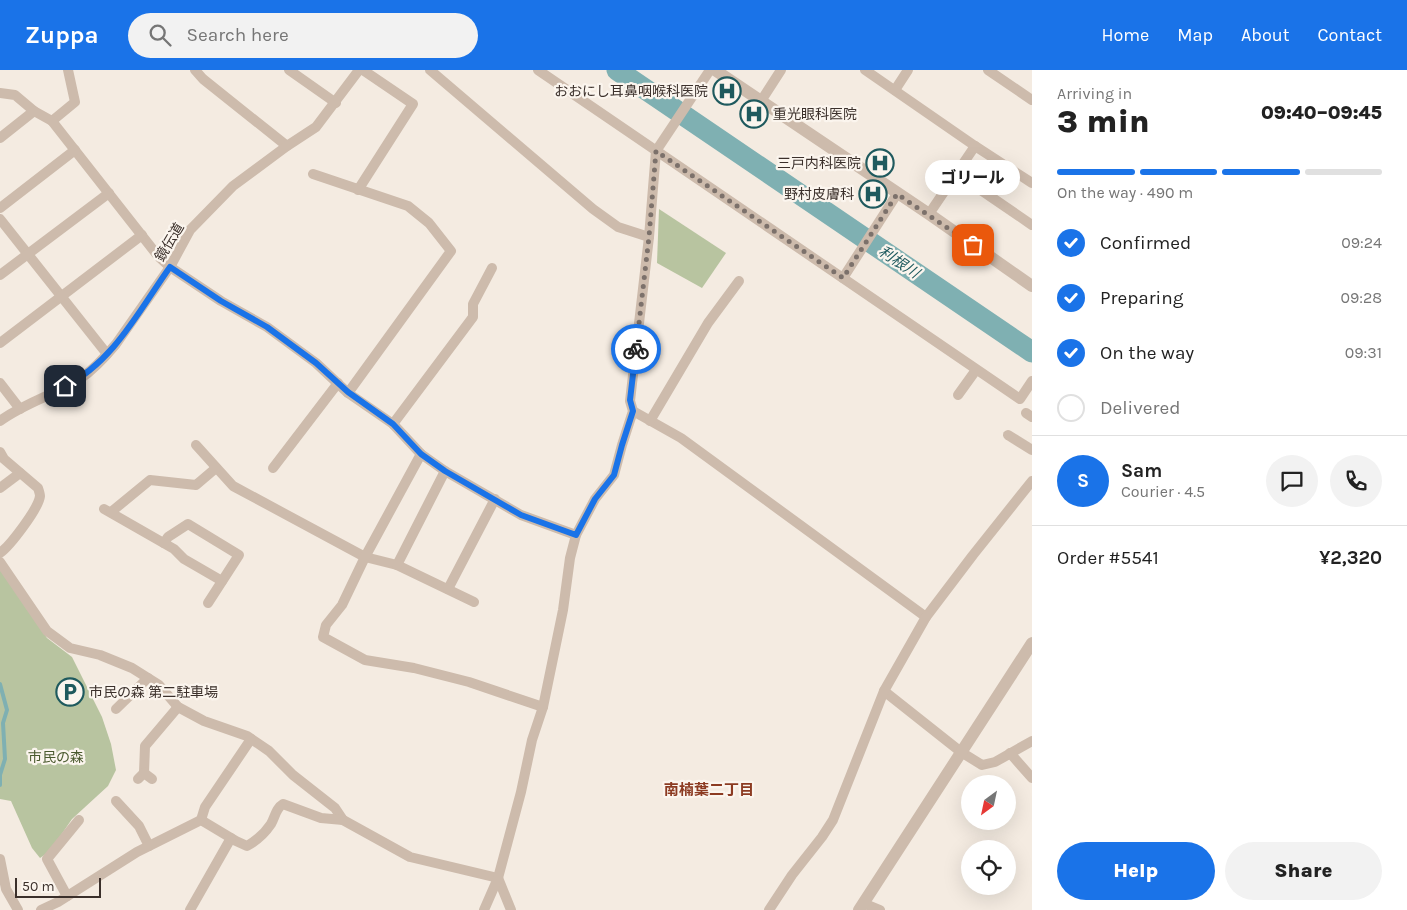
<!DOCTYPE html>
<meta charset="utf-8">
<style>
:root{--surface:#fff;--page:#f2f2f2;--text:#222;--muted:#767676;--line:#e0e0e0;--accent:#1a73e8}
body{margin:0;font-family:Karla,"Noto Sans JP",sans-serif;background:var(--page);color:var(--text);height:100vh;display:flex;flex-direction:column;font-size:19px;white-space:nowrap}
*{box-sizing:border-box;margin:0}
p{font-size:16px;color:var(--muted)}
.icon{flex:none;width:28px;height:28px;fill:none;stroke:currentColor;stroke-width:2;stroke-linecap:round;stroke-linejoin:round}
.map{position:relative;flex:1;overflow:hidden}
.drawer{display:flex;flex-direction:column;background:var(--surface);width:375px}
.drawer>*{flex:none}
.needle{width:32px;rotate:213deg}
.controls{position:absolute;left:961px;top:705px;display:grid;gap:10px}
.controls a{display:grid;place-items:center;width:55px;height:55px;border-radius:50%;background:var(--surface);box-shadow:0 5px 20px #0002;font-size:25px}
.scale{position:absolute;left:15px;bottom:12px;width:86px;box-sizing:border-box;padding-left:5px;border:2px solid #3b302b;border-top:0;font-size:14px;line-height:18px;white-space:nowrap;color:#3b302b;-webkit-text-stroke:4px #fbf5ee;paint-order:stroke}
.pin{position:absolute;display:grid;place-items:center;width:42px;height:42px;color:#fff;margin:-21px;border-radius:10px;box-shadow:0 2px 8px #0006}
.courier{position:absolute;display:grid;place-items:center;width:50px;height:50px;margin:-25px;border:4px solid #1a73e8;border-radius:50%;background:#fff;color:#222;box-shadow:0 1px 6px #0007}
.bubble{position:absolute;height:35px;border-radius:18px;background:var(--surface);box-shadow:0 5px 20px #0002;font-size:16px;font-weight:800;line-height:35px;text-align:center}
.headline em{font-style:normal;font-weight:800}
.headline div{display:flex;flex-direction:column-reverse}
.headline{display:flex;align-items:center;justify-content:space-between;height:85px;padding:0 25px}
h1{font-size:32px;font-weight:800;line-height:38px}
.bar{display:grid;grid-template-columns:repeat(4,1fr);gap:8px 5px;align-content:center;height:60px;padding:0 25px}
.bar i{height:6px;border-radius:4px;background:var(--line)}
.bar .on{background:var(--accent)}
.bar p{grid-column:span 4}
.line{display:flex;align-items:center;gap:12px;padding:0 25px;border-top:1px solid var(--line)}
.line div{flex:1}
.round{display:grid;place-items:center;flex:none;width:52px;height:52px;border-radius:26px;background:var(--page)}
ol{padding:0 25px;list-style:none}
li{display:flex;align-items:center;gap:15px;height:55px}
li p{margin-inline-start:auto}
li .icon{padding:5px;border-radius:50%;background:var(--accent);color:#fff;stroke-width:4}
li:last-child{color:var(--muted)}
li i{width:28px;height:28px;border:2px solid var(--line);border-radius:50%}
.action{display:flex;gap:10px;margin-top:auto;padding:10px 25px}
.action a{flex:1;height:58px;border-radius:30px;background:var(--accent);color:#fff;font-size:20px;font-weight:800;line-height:58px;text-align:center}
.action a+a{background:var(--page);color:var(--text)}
header{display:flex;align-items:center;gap:30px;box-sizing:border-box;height:70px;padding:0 25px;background:var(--accent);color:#fff}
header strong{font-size:24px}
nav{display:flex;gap:28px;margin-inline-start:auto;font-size:18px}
.search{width:350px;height:45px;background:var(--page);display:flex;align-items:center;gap:12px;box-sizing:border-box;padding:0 18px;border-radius:28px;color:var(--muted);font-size:19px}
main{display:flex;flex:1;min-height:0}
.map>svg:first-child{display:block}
</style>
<header>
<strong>Zuppa</strong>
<div class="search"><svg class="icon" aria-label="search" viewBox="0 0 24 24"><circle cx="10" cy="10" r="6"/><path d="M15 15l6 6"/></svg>Search here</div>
<nav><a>Home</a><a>Map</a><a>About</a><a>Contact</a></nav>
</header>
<main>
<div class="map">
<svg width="1032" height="840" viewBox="0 0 1032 840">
<rect width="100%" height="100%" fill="#f4ebe1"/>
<g fill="#b8c4a0">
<polygon points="659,139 726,183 702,218 657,193"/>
<polygon points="0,499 47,568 72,587 102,647 111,674 116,700 108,716 72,749 50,781 40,788 32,778 11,731 0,729"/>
</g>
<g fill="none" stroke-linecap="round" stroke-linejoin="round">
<polyline stroke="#7fb0b2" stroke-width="4" points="0,614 7,640 3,653 5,689 0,705 0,715"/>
<polyline stroke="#7fb0b2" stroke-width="21" points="617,0 1032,282"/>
<g stroke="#cdbbac" stroke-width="10">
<polyline points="195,0 203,9 287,76"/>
<polyline points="289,0 336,33"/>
<polyline points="430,0 593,139 618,157 649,167"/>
<polyline points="538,0 1020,329 1032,311"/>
<polyline points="865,0 975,76 1032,113"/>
<polyline points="988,0 1032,30"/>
<polyline points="895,20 908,0"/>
<polyline points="0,23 15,25 34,41"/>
<polyline points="761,31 781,0"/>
<polyline points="52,51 75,32 68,0"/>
<polyline points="0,68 34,41 52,51 158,186 170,197 221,231 267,257 316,293 348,323 393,354 421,384 445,401 521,445 576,465"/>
<polyline points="956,103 1032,155"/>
<polyline points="313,104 408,136 429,153 451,181 348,323"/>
<polyline points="358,120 413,34 363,0"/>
<polyline points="0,138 75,80"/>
<polyline points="929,144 975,76"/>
<polyline points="0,149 107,284"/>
<polyline points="0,205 109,123"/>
<polyline points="843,208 897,124"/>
<polyline points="0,273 142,165"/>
<polyline points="0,313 20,339"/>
<polyline points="958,325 976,300"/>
<polyline points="633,341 681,368 926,547"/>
<polyline points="1026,343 1032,347"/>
<path d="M 0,351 C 24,333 54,325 80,309 C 93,300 106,286 116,274 L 170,197 L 190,160 L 233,116 L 287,76 L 316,57 L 359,0"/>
<polyline points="650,351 708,253 739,211"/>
<polyline points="393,354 473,247 473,234 492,198"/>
<polyline points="1008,365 1032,380"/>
<polyline points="196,375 233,416 365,487 397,495 474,532"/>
<path d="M 0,382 L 4,389 L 38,418 C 39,421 40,424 40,426 C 39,438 10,476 0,483"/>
<polyline points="421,384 365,487 342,535 326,555 323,567 365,590 414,598 469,612 543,637"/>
<polyline points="273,398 338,313"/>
<polyline points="0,418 20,403"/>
<polyline points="104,439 174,479 184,489 222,511"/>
<polyline points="111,442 150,410 196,415 216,398"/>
<polyline points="164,473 168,467 188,454 239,485 208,533"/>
<polyline points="0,492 47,561 70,578 100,585 132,598 159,615 178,637 204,651 247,666 269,681 293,705 335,738 343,750"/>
<polyline points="397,495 445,401"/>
<polyline points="448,519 495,429"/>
<polyline points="884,621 961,682 982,695 995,692 1032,671"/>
<polyline points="116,639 148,608"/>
<polyline points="1010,683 1032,708"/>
<polyline points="144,703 145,676 178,637"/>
<polyline points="138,709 144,703 152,709"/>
<polyline points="116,731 139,756 149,776"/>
<polyline points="201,750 205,737 251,669"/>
<polyline points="0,789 6,819 18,840"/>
<polyline points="498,808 511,840"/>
<polyline points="67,826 47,789 79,750"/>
<polyline points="863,833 880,840"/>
<path d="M 41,840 L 58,832 L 137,782 L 201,750 L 236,771 L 247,776 C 256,771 265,763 271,754 C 275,747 276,738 283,734 L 321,748 L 343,750 L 410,787 L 498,808"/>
<polyline points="190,840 231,768"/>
<polyline points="484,840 498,808 521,722 532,670 543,637 563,540 570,488 576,465 595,429 614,405 622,375 633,341 630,331 649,167 656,81 710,0"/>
<polyline points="769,840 792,805 822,767 833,750 884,621 926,547 973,485 1032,411"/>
</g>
<g stroke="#cdbbac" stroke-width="12">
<polyline points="715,0 929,144 1032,216"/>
<polyline points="859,840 1032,573"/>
</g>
</g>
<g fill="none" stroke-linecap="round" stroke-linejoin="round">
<polyline stroke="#7c716b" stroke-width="5" stroke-dasharray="0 9" points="636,279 649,167 656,81 843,208 897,124 973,175"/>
<path stroke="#1a73e8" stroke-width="6" d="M 65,316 C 113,293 140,239 170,197 L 221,231 L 267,257 L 316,293 L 348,322 L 393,354 L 421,384 L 445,401 L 521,445 L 576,465 L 595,429 L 614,405 L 622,375 L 633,341 L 630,330 L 636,279"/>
</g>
<defs>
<g id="hospital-ring" transform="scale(1.4375)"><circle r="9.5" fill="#fbf5ee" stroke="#1f5a5e" stroke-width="1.5"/><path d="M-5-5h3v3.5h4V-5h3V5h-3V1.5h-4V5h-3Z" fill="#1f5a5e"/></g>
<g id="parking-ring" transform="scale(1.4375)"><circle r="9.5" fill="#fbf5ee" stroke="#1f5a5e" stroke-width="1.5"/><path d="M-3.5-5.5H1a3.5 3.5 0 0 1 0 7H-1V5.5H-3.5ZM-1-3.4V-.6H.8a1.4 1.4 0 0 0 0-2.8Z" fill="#1f5a5e"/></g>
</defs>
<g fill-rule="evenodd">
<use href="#hospital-ring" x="727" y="21"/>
<use href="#hospital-ring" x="754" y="44"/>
<use href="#hospital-ring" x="880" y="93"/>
<use href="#hospital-ring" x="873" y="124"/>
<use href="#parking-ring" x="70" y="622"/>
</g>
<g text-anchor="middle" stroke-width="4.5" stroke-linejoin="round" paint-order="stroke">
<g font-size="14" fill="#3b302b" stroke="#fbf5ee" text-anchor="end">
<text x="708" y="26">おおにし耳鼻咽喉科医院</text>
<text x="773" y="49" text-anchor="start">重光眼科医院</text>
<text x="861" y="98">三戸内科医院</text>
<text x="854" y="129">野村皮膚科</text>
<text x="89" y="627" text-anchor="start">市民の森 第二駐車場</text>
</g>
<g font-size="14" fill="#3b302b" stroke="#fbf5ee">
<text transform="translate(169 172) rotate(-59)" y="5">鏡伝道</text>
</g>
<g font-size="14" fill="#4a5a2e" stroke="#fbf5ee">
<text x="56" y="692">市民の森</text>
</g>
<g font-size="15" font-style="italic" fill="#1f5a5e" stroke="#fbf5ee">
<text transform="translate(899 192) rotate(34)" y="5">利根川</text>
</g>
<g font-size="15" font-weight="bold" fill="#8c3b22" stroke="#fbf5ee">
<text x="709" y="725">南楠葉二丁目</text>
</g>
</g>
</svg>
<div class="controls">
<a><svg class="needle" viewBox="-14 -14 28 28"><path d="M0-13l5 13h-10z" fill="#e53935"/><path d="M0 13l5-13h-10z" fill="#767676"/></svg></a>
<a><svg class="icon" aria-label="locate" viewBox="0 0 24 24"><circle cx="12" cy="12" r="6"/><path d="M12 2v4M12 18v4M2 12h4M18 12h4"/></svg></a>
</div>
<div class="scale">50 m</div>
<div class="pin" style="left:973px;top:175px;background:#ea580c"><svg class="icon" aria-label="bag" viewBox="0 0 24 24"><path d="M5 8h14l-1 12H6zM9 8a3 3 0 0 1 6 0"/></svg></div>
<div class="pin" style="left:65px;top:316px;background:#1f2937"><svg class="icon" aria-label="home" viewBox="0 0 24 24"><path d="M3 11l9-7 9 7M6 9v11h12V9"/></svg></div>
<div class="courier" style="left:636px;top:279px"><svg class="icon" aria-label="bike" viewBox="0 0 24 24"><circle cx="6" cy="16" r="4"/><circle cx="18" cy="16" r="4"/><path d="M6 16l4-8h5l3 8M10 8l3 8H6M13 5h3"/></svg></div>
<div class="bubble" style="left:925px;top:90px;width:95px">ゴリール</div>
</div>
<section class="drawer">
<div class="headline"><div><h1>3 min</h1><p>Arriving in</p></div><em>09:40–09:45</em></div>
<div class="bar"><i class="on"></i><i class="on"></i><i class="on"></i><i></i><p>On the way · 490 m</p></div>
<ol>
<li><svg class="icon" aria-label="check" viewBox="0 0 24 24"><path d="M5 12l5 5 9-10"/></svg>Confirmed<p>09:24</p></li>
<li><svg class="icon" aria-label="check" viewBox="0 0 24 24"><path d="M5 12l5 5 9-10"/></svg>Preparing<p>09:28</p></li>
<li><svg class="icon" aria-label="check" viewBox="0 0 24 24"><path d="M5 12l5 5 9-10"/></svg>On the way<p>09:31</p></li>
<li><i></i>Delivered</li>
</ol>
<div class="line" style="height:90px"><b class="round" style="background:var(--accent);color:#fff">S</b><div><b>Sam</b><p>Courier · 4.5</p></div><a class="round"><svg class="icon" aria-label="chat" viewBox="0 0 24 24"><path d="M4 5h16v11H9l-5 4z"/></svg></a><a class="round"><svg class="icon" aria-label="phone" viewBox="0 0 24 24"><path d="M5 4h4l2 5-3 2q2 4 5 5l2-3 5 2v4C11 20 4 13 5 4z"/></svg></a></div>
<div class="line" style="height:65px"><div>Order #5541</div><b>¥2,320</b></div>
<div class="action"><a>Help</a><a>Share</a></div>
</section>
</main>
